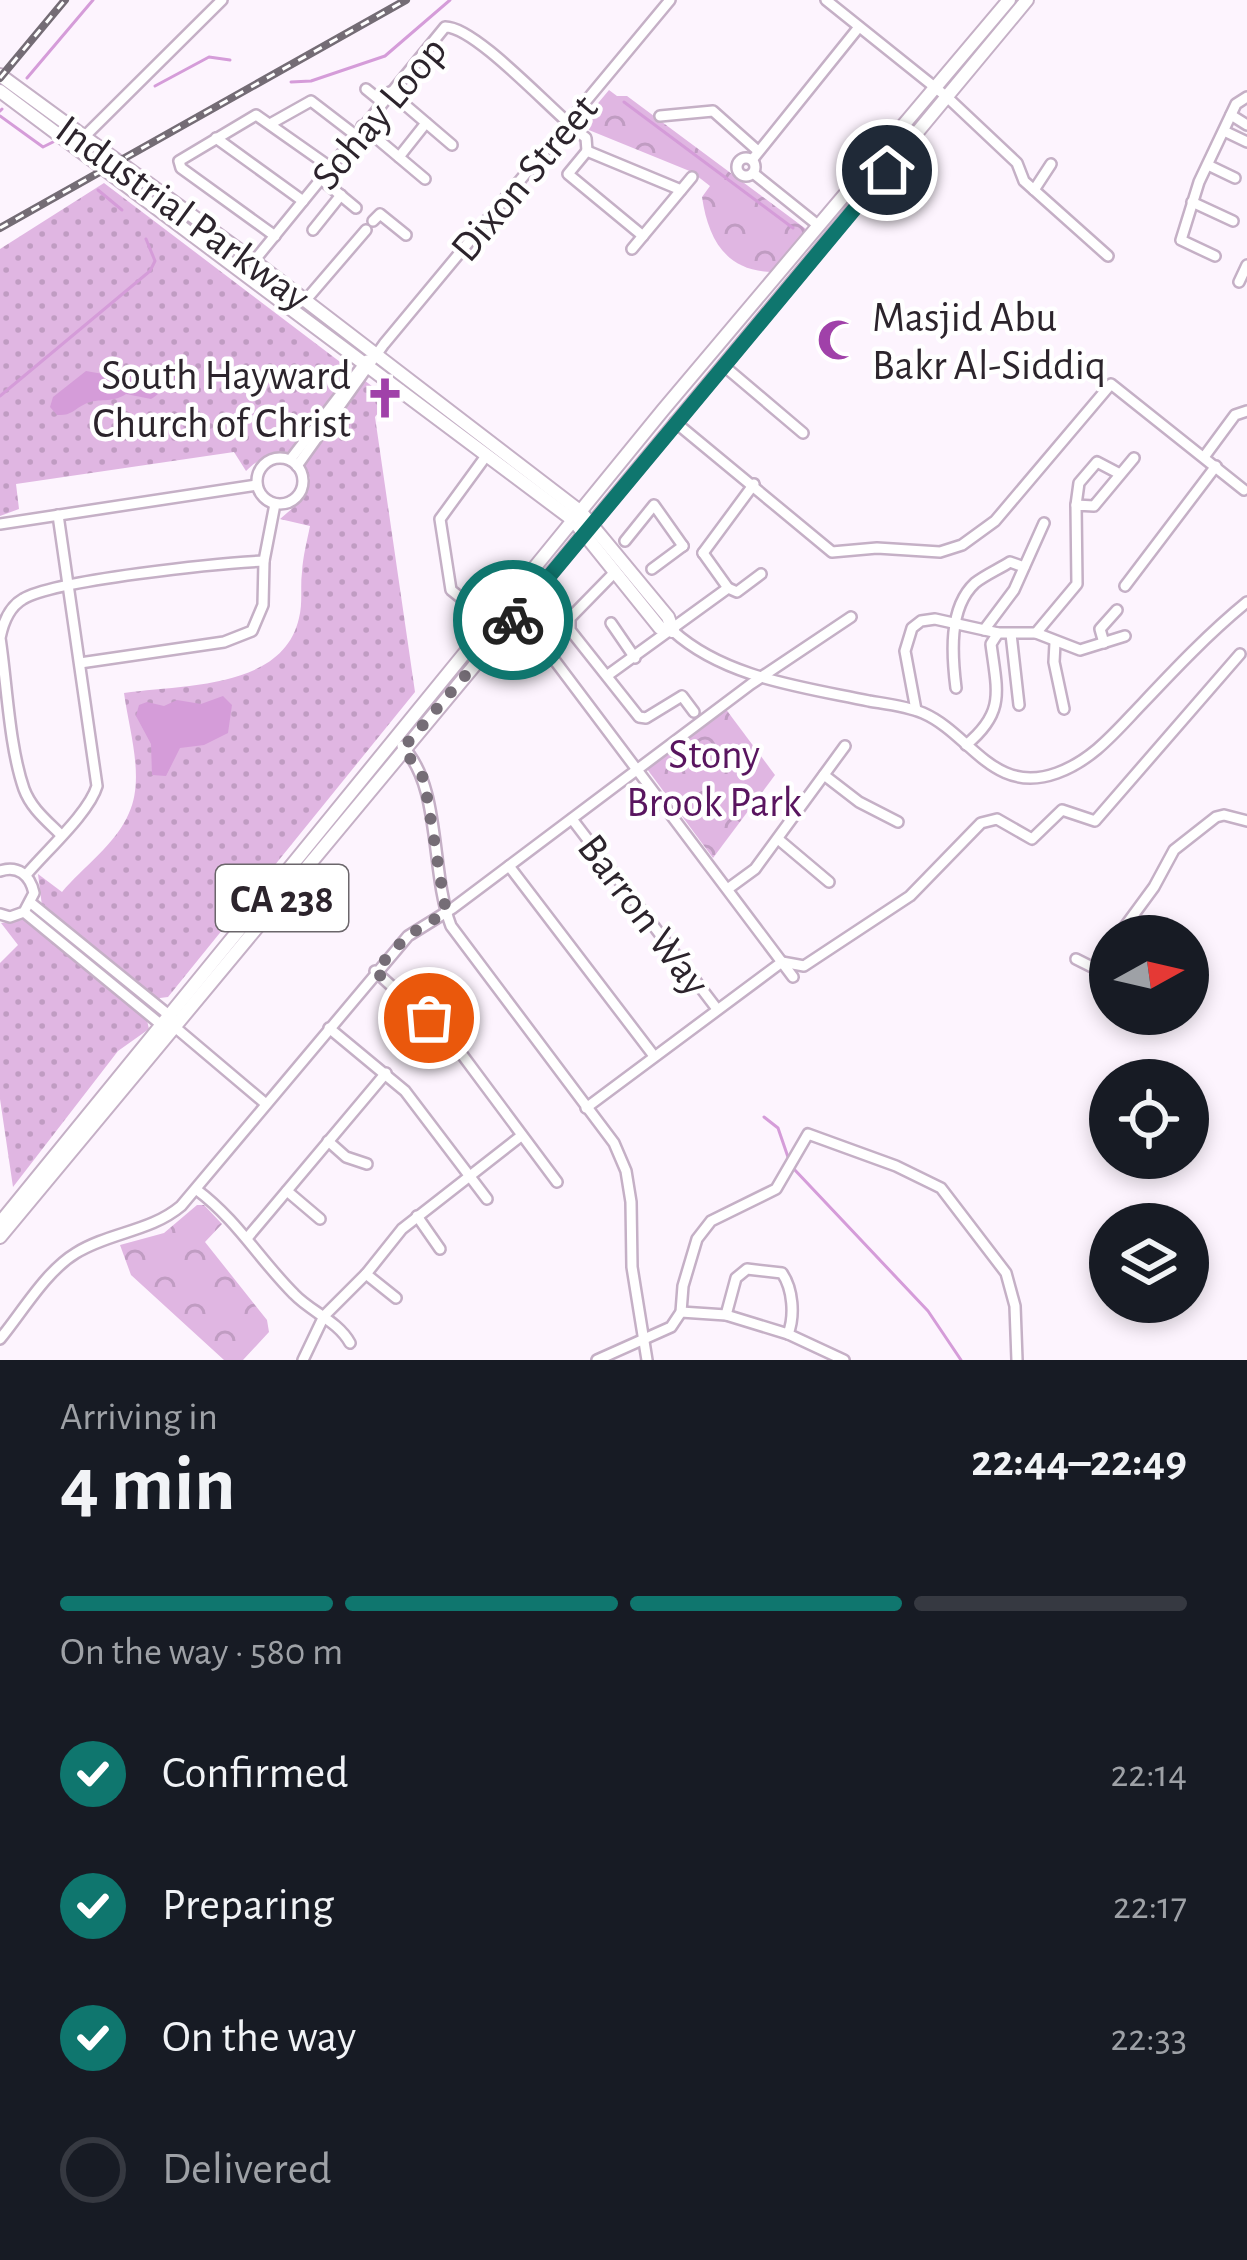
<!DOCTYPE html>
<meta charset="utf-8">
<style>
:root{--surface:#171b24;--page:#20242c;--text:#f1f3f6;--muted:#9ea1a6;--line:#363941;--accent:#0f766e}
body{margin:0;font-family:"Alegreya Sans",sans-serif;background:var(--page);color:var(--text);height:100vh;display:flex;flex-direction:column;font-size:45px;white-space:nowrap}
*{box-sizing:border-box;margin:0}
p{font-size:39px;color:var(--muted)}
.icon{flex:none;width:66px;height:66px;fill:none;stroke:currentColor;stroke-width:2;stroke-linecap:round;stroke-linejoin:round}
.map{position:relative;height:1360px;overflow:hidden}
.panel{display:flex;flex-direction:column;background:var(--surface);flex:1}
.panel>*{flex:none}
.needle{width:78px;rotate:82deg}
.buttons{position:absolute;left:1089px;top:915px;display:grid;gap:24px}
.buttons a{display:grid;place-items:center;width:120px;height:120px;border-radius:50%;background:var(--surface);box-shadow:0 6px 18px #0003;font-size:60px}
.pin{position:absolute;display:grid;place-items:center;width:102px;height:102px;color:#fff;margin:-51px;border:6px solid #fff;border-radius:50%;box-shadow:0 3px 12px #0007}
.courier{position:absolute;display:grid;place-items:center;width:120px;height:120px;margin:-60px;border:9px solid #0f766e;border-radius:50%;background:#fff;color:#222;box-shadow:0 3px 15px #0007}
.overview em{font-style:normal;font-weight:700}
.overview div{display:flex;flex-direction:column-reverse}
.overview{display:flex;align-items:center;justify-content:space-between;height:204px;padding:0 60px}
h1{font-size:78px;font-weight:700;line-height:90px}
.bar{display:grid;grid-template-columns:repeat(4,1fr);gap:18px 12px;align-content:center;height:144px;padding:0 60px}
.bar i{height:15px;border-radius:9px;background:var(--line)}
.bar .on{background:var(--accent)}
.bar p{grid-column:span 4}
ol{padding:0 60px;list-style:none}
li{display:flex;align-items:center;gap:36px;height:132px}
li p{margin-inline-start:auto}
li .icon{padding:12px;border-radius:50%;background:var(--accent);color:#fff;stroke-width:4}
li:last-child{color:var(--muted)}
li i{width:66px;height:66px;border:6px solid var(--line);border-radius:50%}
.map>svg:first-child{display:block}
</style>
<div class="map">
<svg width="1247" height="1360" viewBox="0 0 1247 1360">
<defs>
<pattern id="grass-dots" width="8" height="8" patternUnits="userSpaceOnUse" patternTransform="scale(3)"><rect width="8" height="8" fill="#e0b6e2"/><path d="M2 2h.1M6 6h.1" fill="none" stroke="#c09cc2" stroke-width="1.8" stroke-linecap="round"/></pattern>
<pattern id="forest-crowns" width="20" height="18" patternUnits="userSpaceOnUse" patternTransform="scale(3)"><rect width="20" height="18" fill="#e0b6e2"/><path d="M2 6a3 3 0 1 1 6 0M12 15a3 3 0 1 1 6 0" fill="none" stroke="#c09cc2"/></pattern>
</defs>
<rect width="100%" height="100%" fill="#fdf4fe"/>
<path fill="url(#grass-dots)" d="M 104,183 L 389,399 L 375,417 L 415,692 L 168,997 L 160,998 L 146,1016 L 149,1029 L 118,1051 L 13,1187 L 0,1099 L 0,963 L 18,945 L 1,923 L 29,919 L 42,906 L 38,874 L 62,892 C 83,867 116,844 129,813 C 145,778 129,730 124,693 C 182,684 283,690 299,618 C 303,603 300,587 302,572 C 303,556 307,541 310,526 L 280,519 L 302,500 L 310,478 C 297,447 267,449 246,471 L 234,452 L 16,484 L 19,509 L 0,516 L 0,249 Z"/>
<g fill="url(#forest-crowns)">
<path d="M 609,90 L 617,96 L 627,96 L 810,232 L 772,272 C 725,271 708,238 702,197 L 710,186 L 692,172 L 579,126 Z"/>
<polygon points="725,708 775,775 713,858 647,769"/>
<polygon points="197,1205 204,1205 222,1224 205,1242 267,1320 269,1332 243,1360 224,1360 131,1275 120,1245 164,1233"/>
</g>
<g fill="#d59cd9">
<path d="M 166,363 L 180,367 L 186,375 C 183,390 178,383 167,387 C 161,390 157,396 151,399 L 126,394 C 111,404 100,397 85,404 C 73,410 71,416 57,415 L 50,407 L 53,397 L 86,371 L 120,377 L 136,369 L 147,372 Z"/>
<polygon points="223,696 232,705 228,733 204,745 180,748 166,776 152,775 151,744 136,716 139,705 147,702 164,706 177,700 201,704"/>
</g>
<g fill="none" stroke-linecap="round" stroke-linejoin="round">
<g stroke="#d59cd9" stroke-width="3">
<polyline points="27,78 93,0"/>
<polyline points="291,82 311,81 385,56 450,0"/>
<polyline points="155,86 209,57 230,60"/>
<polyline points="624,102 793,228"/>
<polyline points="0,111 2,109"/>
<polyline points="0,116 43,147 53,142"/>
<polyline points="98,190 122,210"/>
<polyline points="0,396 150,271 155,261 146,239"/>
<polyline points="764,1117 778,1128 789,1160"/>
<polyline points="793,1168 928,1311 961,1360"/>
</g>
<g stroke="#c5b0c6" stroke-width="14">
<g id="minor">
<polyline points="826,0 947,97 1017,163 1024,181 1108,256"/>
<polyline points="366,89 382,102"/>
<polyline points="390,92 452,145"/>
<polyline points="1231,115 1247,125"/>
<polyline points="660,116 713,111 758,151"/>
<polyline points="270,124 311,101 354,134"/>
<polyline points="362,126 425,179"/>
<polyline points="1224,131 1247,142"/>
<polyline points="216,138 303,201"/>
<polyline points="82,139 222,0"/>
<polyline points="587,151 568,174 643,236"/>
<polyline points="587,151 681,190"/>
<polyline points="399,157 426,123"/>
<circle cx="746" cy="167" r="9"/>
<polyline points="752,160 859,27"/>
<polyline points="1210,166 1235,178"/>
<polyline points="753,173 819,226"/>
<polyline points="321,179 356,208"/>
<polyline points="1034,190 1051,164"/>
<polyline points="1192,202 1233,221"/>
<polyline points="373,221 380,214 406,235"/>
<polyline points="313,230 341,195"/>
<polyline points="275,236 181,168 179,161 256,115 330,167"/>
<polyline points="632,249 692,177"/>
<polyline points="1215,256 1181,240 1199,182 1236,104 1247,97"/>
<path d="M 254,261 L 445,27 C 476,26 556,116 586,138 L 587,151"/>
<polyline points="1239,282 1247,265"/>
<polyline points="305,301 366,230"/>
<polyline points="724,366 803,433"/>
<polyline points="675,422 832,552 877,548 940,552 962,545 995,521 1111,384 1244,490"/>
<polyline points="486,456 440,519 451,590 490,621"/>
<polyline points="1204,457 1235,415 1247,411"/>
<circle cx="280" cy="481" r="23"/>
<polyline points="290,460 367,360"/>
<polyline points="297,466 384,344 670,0"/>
<polyline points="1076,505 1079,483 1097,462 1118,473"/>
<polyline points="0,524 257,485"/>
<polyline points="625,541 654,505 683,546"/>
<polyline points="703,553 754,484"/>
<polyline points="703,553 728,588"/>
<polyline points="652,569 683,546"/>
<polyline points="614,573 570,618 570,630 639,717 646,718 682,696 694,712"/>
<polyline points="1125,586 1216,466"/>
<polyline points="519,613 793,977"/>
<polyline points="611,623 635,658"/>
<polyline points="984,630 1014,590 1044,523"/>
<path d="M 673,631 C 725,678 803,687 869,701 C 887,704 906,706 923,713 C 971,734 993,796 1057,773 C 1093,760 1116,731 1142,704 C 1175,669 1209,633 1247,602"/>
<polyline points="1036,633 1077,584 1076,505 1094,506 1134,458"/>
<polyline points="1011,634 1019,705"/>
<polyline points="1055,643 1054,662 1064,709"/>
<polyline points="1104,643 1100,629 1117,610"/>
<polyline points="80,663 224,642 252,631 263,605 264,561 275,504"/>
<polyline points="608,675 728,588 737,592 761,574"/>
<path d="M 956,688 C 952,656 948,608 975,583 C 985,575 999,569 1010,562 L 1024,567"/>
<polyline points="916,710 905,651 912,628 921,621 935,619 998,633 1036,633 1080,650 1125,636"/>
<path d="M 966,745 C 1006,712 997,691 991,644 L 998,633"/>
<path d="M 402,746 C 442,786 430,872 451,926 L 614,1143 L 626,1171 L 631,1202 L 632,1267 L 647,1360"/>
<polyline points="824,775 859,802 898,822"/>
<polyline points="572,819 717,1009"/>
<path d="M 60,834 C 46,820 31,808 24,789 C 9,746 7,684 0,638 C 3,623 9,607 23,599 C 54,580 220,563 264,561"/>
<polyline points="778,839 829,882"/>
<polyline points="509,866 654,1056"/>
<path d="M 0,871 C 18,865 30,875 34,893 L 24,912 L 10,917 L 0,914"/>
<path d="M 26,875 C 46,851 89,813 97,786 L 58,515"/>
<polyline points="729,888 755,869 845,746"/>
<polyline points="31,903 170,1016 176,1028 266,1104"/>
<polyline points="24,912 164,1027"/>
<polyline points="1118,936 1154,887 1174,850 1216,817 1224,815 1247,821"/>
<polyline points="1076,959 1094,968 1110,947"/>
<polyline points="375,971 452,1041 557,1182"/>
<polyline points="329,1028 405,1091 487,1199"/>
<polyline points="586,1108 782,962 804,966 910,896 981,823 997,819 1032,839 1062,810 1095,821 1240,654"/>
<polyline points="328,1141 346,1157 367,1164"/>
<path d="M 197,1190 C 237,1220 259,1259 294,1294 C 311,1312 338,1321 350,1343"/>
<polyline points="287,1191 320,1219"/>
<polyline points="417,1216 440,1249"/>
<polyline points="248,1237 386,1073"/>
<polyline points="366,1274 396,1298"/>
<polyline points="681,1312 726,1315 788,1334 844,1360"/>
<path d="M 726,1315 L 736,1278 L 747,1269 L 782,1273 C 793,1289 795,1316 788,1334"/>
<path d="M 0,1339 C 23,1311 46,1271 76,1253 C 110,1232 150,1232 181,1206 L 408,936 L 453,908 L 751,684 L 851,617"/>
<polyline points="303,1360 324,1316 366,1274 402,1229 521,1136"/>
<polyline points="597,1360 671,1327 681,1312 683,1286 697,1239 711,1221 776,1189 808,1134 896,1166 941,1188 1006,1273 1015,1306 1017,1360"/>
</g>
</g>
<g stroke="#c5b0c6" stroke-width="16">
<g id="major">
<polyline points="0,75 254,261 581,512 668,617 673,631"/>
<polyline points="0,91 573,520 660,628 673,631"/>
<polyline points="0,1223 663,410 1009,0"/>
<polyline points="0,1237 1027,0"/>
</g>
</g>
<use href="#minor" stroke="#fff" stroke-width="9"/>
<use href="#major" stroke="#fff" stroke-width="12"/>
<g stroke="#746c75" stroke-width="8">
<g id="rail">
<polyline points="0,78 65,0"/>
<polyline points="0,228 406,0"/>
</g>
</g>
<use href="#rail" stroke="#fff" stroke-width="3" stroke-dasharray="9" stroke-linecap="butt"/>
</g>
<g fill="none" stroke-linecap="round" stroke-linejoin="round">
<polyline stroke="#756d76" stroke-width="12" stroke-dasharray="0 21.6" points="429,1018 375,971 407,936 446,912 424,779 403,748 513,620"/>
<polyline stroke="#0f766e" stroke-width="15" points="513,620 887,170"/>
</g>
<defs>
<g id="mosque-bare" transform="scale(3.24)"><path d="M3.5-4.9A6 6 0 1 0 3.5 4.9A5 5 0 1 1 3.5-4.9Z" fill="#a041a9" stroke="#fff" stroke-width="2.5" paint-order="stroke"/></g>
<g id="church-bare" transform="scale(3.24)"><path d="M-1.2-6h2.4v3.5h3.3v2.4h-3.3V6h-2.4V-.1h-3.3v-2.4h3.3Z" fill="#a041a9" stroke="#fff" stroke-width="2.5" paint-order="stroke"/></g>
</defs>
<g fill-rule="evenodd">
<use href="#mosque-bare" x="838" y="340"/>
<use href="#church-bare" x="385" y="398"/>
</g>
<g text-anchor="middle" stroke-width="9" stroke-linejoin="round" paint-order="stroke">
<rect fill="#fff" stroke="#6b666b" stroke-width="3" x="216" y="865" width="132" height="66" rx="9"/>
<g font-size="39" font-weight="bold" fill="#2c242c">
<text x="282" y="912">CA 238</text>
</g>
<g font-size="42" fill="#2c242c" stroke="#fff">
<text transform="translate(378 112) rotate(-50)" y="15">Sohay Loop</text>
<text transform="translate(523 177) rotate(-50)" y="15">Dixon Street</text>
<text transform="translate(184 212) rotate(36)" y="15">Industrial Parkway</text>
<text transform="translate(645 914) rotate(53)" y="15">Barron Way</text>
</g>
<g font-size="42" fill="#2c242c" stroke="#fff" text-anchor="start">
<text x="872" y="331">Masjid Abu<tspan x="872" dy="48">Bakr Al-Siddiq</tspan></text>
<text x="351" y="389" text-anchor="end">South Hayward<tspan x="351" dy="48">Church of Christ</tspan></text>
</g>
<g font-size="42" fill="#59155f" stroke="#fff">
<text x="714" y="768">Stony<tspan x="714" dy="48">Brook Park</tspan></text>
</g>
</g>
</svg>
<div class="buttons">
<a><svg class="needle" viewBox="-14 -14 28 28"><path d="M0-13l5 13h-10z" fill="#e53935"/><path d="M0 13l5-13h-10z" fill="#9ea1a6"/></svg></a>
<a><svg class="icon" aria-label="locate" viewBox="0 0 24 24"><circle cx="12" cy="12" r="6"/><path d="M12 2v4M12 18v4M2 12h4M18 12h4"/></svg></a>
<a><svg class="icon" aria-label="layers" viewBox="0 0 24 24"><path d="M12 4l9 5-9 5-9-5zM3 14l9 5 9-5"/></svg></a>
</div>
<div class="pin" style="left:429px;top:1018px;background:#ea580c"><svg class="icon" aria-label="bag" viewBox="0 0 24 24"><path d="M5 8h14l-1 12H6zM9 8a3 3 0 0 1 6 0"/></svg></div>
<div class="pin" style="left:887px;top:170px;background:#1f2937"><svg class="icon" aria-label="home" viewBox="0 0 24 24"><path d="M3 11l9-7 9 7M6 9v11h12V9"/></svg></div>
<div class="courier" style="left:513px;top:620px"><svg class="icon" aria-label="bike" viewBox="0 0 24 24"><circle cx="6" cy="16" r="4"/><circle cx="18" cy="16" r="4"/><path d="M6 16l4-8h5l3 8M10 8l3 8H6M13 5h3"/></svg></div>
</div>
<section class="panel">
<div class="overview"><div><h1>4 min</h1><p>Arriving in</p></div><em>22:44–22:49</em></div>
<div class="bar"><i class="on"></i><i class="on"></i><i class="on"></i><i></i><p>On the way · 580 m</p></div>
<ol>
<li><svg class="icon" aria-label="check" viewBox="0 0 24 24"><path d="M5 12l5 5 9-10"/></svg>Confirmed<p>22:14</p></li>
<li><svg class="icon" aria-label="check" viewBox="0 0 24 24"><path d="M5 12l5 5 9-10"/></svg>Preparing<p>22:17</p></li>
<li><svg class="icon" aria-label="check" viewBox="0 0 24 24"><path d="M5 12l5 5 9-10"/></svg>On the way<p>22:33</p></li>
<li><i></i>Delivered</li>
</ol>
</section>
